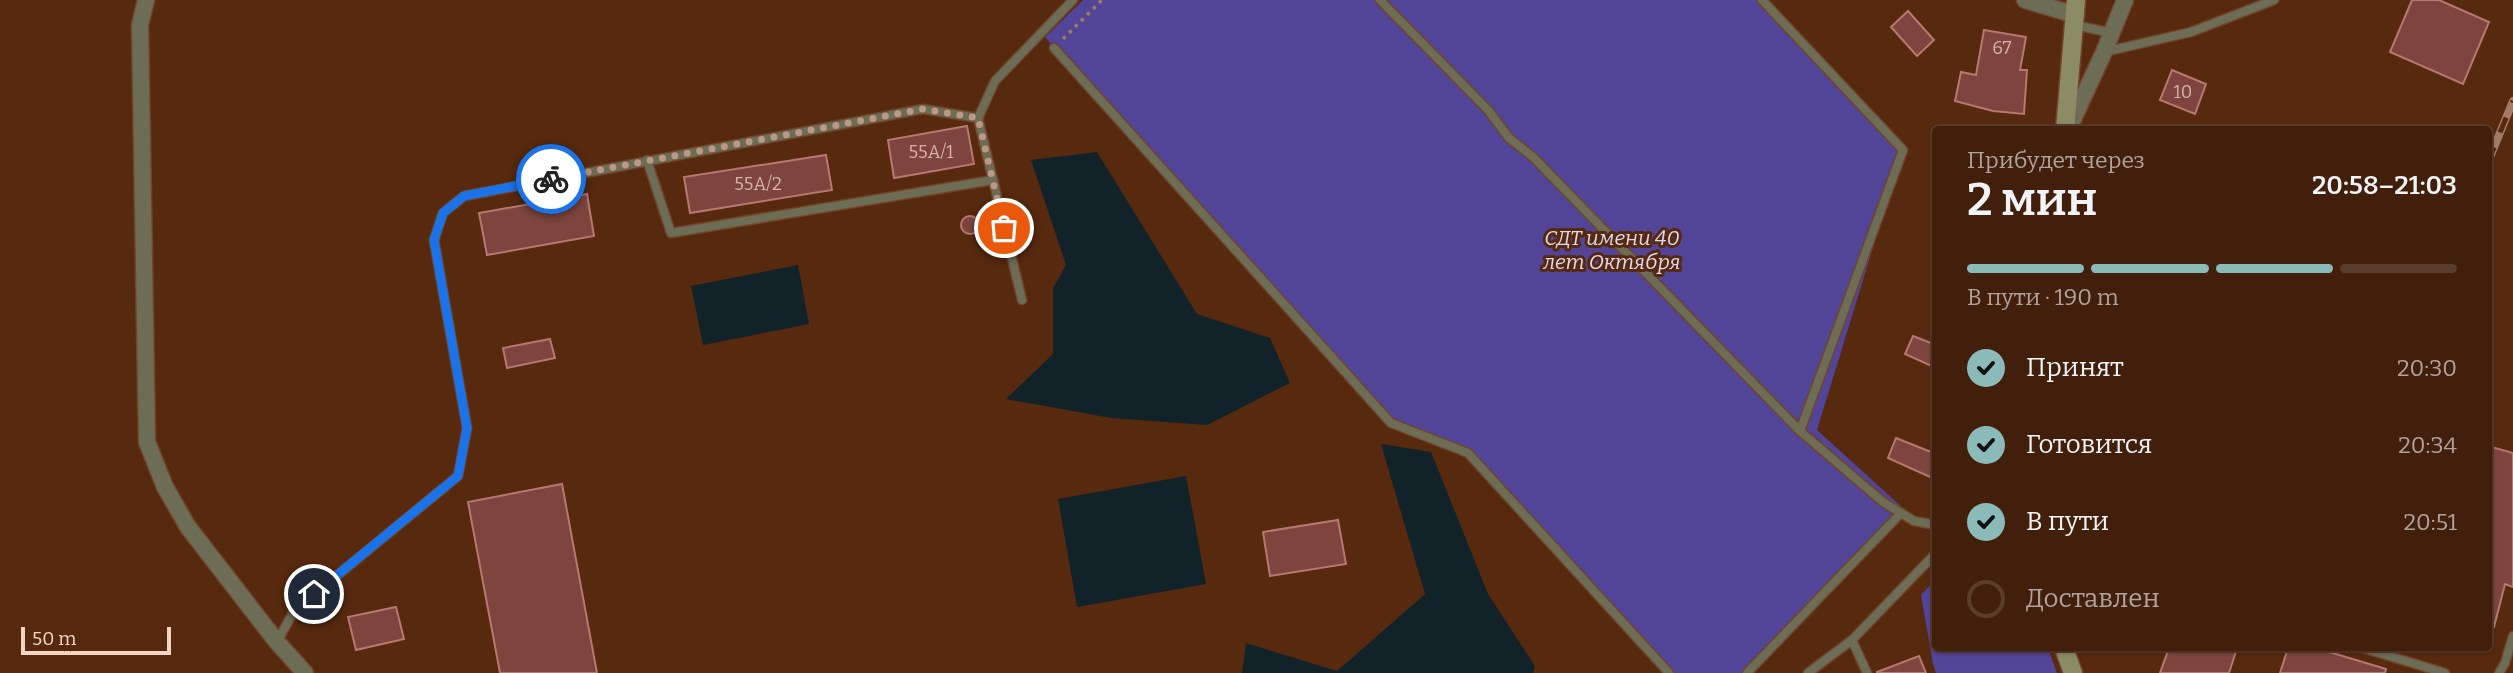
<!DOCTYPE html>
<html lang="ru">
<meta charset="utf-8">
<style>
:root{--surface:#411f0a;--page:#482713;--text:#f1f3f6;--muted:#aea29c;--line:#5a3d2b;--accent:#8bbbb9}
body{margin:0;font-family:Bitter,serif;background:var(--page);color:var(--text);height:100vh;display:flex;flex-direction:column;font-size:26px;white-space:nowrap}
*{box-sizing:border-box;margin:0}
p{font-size:23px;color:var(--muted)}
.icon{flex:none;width:38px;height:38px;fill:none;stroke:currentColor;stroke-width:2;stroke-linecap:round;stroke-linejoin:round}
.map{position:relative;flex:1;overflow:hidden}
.sheet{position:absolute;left:1932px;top:126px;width:560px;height:525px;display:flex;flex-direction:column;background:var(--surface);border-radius:7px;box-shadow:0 2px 5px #0004,0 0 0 2px var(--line)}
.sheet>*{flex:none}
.scale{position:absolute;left:21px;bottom:18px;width:150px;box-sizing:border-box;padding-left:7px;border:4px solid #f3d5c6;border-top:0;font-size:19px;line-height:24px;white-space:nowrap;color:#f3d5c6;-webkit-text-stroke:5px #57290e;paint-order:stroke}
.pin{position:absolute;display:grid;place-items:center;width:60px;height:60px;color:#fff;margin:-30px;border:4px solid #fff;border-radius:50%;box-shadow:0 2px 7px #0007}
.courier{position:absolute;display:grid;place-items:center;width:70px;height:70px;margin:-35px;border:5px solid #1a73e8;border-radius:50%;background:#fff;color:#222;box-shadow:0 2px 9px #0007}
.overview em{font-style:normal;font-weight:600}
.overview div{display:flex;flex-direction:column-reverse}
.overview{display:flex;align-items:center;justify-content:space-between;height:119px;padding:0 35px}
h1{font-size:46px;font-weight:600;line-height:52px}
.bar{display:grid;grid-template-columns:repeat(4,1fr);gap:10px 7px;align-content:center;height:84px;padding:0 35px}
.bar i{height:9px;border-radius:5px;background:var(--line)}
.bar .on{background:var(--accent)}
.bar p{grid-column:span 4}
ol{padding:0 35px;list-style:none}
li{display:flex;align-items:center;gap:21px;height:77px}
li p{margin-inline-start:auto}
li .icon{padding:7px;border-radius:50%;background:var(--accent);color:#111;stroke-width:4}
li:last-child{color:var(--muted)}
li i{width:38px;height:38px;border:4px solid var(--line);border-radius:50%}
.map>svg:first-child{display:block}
</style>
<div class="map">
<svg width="2513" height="673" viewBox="0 0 2513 673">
<rect width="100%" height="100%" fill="#57290e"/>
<g fill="#524497">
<polygon points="1083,0 1762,0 1903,150 1817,430 1903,508 1746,673 1669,673 1468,453 1391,423 1054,48 1045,37"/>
<polygon points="1935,580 1936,648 2048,648 2057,673 1936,673 1933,664 1921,595"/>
</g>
<g fill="#122229">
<polygon points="1097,152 1197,314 1270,338 1290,383 1207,425 1111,418 1006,399 1053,354 1053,288 1066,265 1031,160"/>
<polygon points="798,265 809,324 703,345 691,286"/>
<polygon points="1381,444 1431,452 1488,594 1535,666 1533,673 1242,673 1246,643 1337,671 1425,594"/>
<polygon points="1186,476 1206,584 1077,607 1058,499"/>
</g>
<g fill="#7d453e" stroke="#b67971" stroke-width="2">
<polygon points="2412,0 2439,0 2489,22 2463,84 2390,52"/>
<polygon points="1908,11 1934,40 1917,56 1891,27"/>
<polygon points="1984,30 2026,37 2020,70 2027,70 2024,114 1993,111 1955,101 1961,72 1976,75"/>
<polygon points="2172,70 2206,84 2195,114 2160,100"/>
<polygon points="967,126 974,164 894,178 888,140"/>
<polygon points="826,155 832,190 690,213 684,177"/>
<polygon points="587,194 594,236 487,255 479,213"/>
<circle cx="970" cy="225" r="9"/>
<polygon points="1913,336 1936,345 1936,368 1905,354"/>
<polygon points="550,339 555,358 507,368 503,348"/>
<polygon points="1896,438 1936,454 1936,464 1930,477 1888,458"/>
<polygon points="2488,446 2513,453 2513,587 2505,584 2494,627 2488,626"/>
<polygon points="562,484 597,673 500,673 468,502"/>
<polygon points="1338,520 1346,564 1270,576 1263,532"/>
<polygon points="396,607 404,639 356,650 348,617"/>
<polygon points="2169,648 2237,648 2229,673 2160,673"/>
<polygon points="2288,648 2316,648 2386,669 2385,673 2280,673"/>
<polygon points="1919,656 1926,673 1877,673 1877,672"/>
</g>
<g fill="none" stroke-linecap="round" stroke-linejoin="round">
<g stroke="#70452b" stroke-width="11">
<g id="lane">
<polyline points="1380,0 1488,110 1509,138 1533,157 1800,431 1883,502 1914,521 1936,525"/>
<polyline points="1762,0 1903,150 1800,431"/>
<polyline points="2075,25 2112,33"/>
<polyline points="1054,48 1391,423 1468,453 1669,673"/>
<polyline points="2104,52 2191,32 2274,0"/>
<polyline points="978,118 995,81 1073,0"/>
<polyline points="647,160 671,233 993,180"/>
<polyline points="1852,640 1936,553"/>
<polyline points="277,642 294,611 458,476 467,428 434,240 443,213 464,196 923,109 978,118 1022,300"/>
<polyline points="2363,648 2445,673"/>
<polyline points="1747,673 1901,513"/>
<polyline points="1808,673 1852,640 1867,673"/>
<polyline points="2499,673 2505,663 2513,636"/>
</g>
</g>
<g stroke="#70452b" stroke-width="19">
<g id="street">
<polyline points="146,0 140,25 147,442 165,487 188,527 277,642 305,673"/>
<polyline points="2025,0 2076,15"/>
<polyline points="2068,130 2104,52 2125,0"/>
</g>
</g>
<g stroke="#70452b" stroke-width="21">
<g id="secondary">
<polyline points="2065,130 2076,0"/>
<polyline points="2064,648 2073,673"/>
</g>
</g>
<polyline stroke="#a17a65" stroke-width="3.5" stroke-dasharray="3.5 5" stroke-linecap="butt" points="1063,39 1102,0"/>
<use href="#lane" stroke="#6d6d56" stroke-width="8"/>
<use href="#street" stroke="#6d6d56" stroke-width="16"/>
<use href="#secondary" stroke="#8b8b65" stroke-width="18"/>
<g stroke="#a17b66" stroke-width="8">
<polyline id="rail" points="2488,162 2513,101"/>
</g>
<use href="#rail" stroke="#57290e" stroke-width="5" stroke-dasharray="16" stroke-linecap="butt"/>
</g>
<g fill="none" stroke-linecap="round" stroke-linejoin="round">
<polyline stroke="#bc9986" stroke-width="7" stroke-dasharray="0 12.6" points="551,179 923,109 978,118 1004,228"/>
<polyline stroke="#1a73e8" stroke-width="9" points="314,594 458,476 467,428 434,240 443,213 464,196 551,179"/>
</g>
<g text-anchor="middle" stroke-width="6" stroke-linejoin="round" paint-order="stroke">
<g font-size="18" fill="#d6b1a4">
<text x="2002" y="54">67</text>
<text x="2183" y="98">10</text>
<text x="931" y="158">55А/1</text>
<text x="758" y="190">55А/2</text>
</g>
<g font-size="21" font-style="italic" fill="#dad9f1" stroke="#57290e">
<text x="1612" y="245">СДТ имени 40<tspan x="1612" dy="24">лет Октября</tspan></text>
</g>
</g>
</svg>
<div class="scale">50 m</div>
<div class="pin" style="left:1004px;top:228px;background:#ea580c"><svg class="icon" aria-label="bag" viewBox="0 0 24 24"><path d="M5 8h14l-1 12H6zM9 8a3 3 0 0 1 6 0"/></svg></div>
<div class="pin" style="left:314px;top:594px;background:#1f2937"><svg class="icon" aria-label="home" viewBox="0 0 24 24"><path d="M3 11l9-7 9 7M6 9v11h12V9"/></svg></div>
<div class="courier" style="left:551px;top:179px"><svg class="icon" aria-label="bike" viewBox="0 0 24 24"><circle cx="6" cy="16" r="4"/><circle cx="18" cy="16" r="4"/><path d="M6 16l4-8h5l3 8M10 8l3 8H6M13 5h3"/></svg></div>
<section class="sheet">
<div class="overview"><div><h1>2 мин</h1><p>Прибудет через</p></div><em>20:58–21:03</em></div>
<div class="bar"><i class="on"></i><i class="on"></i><i class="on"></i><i></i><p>В пути · 190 m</p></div>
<ol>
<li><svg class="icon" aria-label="check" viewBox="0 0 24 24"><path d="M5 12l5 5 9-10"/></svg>Принят<p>20:30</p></li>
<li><svg class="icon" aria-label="check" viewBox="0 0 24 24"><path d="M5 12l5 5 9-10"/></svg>Готовится<p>20:34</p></li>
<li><svg class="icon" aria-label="check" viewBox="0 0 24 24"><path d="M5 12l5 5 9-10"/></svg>В пути<p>20:51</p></li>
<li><i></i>Доставлен</li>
</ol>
</section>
</div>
